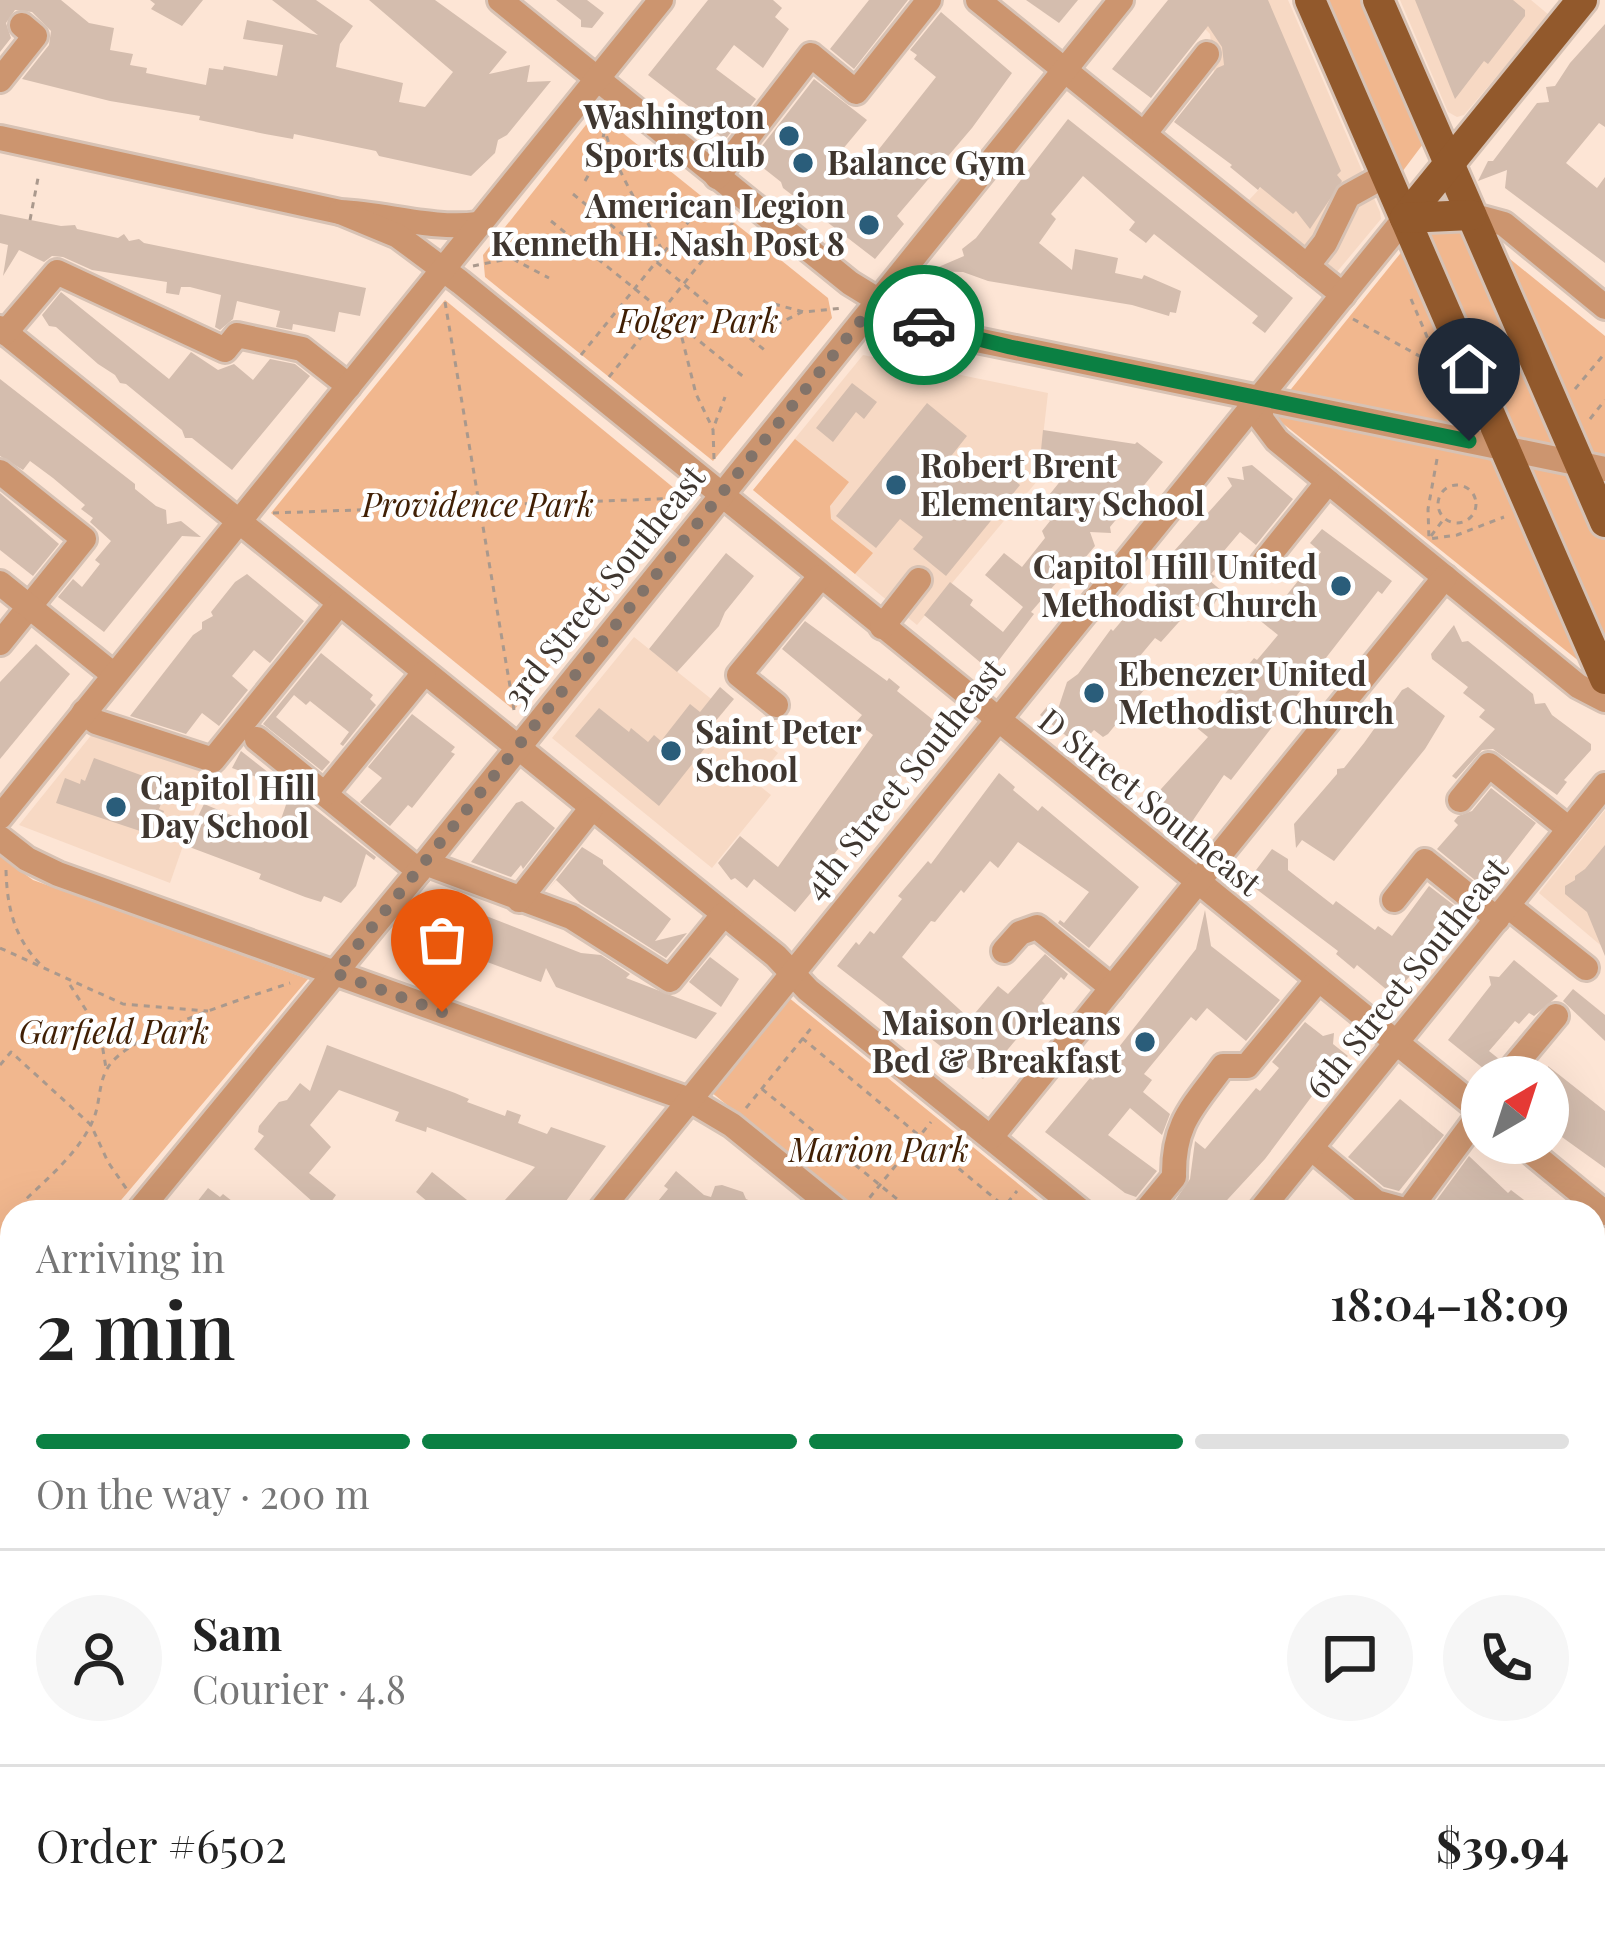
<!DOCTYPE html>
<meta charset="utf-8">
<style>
:root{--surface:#fff;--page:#f6f6f6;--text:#222;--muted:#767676;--line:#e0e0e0;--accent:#0b8043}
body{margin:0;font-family:"Playfair Display",serif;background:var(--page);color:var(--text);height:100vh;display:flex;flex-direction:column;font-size:45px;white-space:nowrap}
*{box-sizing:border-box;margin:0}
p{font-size:39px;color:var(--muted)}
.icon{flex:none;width:66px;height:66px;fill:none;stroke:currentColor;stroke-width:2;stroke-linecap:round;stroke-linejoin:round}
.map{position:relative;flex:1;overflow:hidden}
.sheet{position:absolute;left:0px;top:1200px;width:1605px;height:744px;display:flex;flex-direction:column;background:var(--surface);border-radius:36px 36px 0 0;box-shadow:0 12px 48px #0002}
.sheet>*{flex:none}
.needle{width:78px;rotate:39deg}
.fabs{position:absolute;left:1461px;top:1056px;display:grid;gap:24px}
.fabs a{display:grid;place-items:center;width:108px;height:108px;border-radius:50%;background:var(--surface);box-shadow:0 12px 48px #0002;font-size:60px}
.pin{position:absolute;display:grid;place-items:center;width:102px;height:102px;color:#fff;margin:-123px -51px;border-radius:50% 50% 50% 0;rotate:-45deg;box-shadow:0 0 12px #0007}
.pin .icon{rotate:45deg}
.courier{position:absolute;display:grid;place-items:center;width:120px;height:120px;margin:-60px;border:9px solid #0b8043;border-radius:50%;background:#fff;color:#222;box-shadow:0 3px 15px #0007}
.headline em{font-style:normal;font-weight:600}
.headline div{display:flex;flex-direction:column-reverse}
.headline{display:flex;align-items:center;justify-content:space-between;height:204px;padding:0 36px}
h1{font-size:78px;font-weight:600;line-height:90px}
.bar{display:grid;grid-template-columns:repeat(4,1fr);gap:18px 12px;align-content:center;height:144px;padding:0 36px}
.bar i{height:15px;border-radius:9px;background:var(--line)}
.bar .selected{background:var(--accent)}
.bar p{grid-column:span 4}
.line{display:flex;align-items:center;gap:30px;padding:0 36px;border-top:3px solid var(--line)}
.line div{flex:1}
.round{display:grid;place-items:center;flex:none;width:126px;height:126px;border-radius:63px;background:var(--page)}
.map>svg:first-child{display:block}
</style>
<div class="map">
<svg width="1605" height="1944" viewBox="0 0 1605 1944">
<rect width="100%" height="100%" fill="#fde5d5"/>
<g fill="#f7d9c4">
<polygon points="1177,0 1288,0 1380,212 1381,219 1336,273 1249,200 1280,167 1214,73 1210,34"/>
<polygon points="1400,0 1531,0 1549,15 1464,115 1457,117 1448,112"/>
<polygon points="863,355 1048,393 1038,480 917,625 753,490"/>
<polygon points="634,637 725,710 714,723 720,729 724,726 752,748 760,739 778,753 755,782 771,795 712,868 552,738"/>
<polygon points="97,728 209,771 170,883 19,825"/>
<polygon points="1605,810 1605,949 1539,893"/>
</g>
<g fill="#f1b78e">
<polygon points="1323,0 1361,0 1423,144 1399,176"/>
<polygon points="589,121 608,121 828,298 832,318 713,461 485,277 483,255"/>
<polygon points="1441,203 1605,336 1605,682 1271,414"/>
<polygon points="445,300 686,498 514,710 271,513"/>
<polygon points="795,439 849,482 830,506 831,519 873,553 855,574 753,490"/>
<polygon points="0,856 33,880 308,979 111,1212 12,1212 12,1268 0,1251"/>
<polygon points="788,997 1053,1212 859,1212 711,1092"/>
</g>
<g fill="#d4bdae">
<polygon points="0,0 61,0 89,23 114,28 110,50 133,54 130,65 147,68 146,73 206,85 209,68 223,70 224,66 277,76 283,45 243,39 247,20 318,35 272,0 316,0 353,26 340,44 336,67 403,83 399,102 425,107 453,72 369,0 435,0 507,52 489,74 530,65 527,82 551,81 507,135 498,140 495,153 471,176 379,156 376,151 294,134 293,139 265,134 199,120 200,116 110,101 22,79 49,45 51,31 32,12 15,10 6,23 11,38 0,52"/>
<polygon points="150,0 203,0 182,26 151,9 155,4"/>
<polygon points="556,0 587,0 604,13 592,28 581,27 581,20"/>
<polygon points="708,0 773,0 782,8 775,17 789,29 763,68 734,45 716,69 756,99 725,140 705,124 704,118 648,75"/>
<polygon points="869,0 908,0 854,69 830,49"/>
<polygon points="1026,0 1078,0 1059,23"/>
<polygon points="1168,0 1268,0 1341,171 1337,175 1342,181 1310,229 1296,211 1293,214 1260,187 1258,190 1230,167 1232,165 1174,122 1217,68 1224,65 1222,47 1208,26 1151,98 1112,69"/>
<polygon points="1415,0 1513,0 1525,10 1525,16 1488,64 1484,61 1455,99"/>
<polygon points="941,12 1012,73 972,128 897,216 904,224 875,259 783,188 781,182 752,159 814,79 867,120 842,150 864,168 936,77 914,59 917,55 910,50"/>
<polygon points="1605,24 1605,127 1599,123 1566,163 1597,188 1605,177 1605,263 1505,188 1507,170 1478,181 1488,161 1493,161 1537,103 1549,102 1546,87 1555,86 1570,63"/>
<polygon points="1068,119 1293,298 1265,333 1252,323 1258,316 1154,234 1146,243 1129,230 1135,222 1083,176 1051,214 1056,219 1039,243 1072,270 1075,249 1118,258 1115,273 1142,279 1144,275 1181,291 1176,313 1170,312 1169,316 1132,305 988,281 963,272 929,271 964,256 962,249 976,238"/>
<polygon points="0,214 61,226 75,225 77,229 118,238 124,234 129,241 139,239 144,243 366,288 360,316 339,312 335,332 293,324 292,330 276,327 280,311 237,301 233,319 220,330 215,327 221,295 190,287 181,287 179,295 166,293 167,282 92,270 63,257 52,256 44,262 19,250 3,276 8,245 0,243"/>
<polygon points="61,292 169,379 191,352 218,370 234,364 253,380 270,359 295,364 310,376 232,470 192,438 185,438 182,430 126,384 120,383 115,375 98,364 56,327 49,326 42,315"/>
<polygon points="0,379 135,484 135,489 156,506 166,510 167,524 181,521 201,537 182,536 104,632 58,597 73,579 82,587 100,564 95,560 111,541 90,522 93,518 81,509 85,505 53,478 30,461 23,470 0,456"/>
<polygon points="852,383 877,402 864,419 856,412 833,442 816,428"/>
<polygon points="927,403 967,436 944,465 967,483 987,458 1020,485 946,576 913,549 923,537 900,519 876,548 836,516"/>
<polygon points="1043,430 1135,444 1137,442 1163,462 1110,527 1111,533 1090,532 1095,546 1079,565 1066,577 1063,575 1031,612 1034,614 993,668 981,671 981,663 924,615 950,582 973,600 970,605 1003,632 1023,607 985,575 1004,553 1022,567 1045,538 1042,531 1050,521 1037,510 1062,479 1038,480"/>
<polygon points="1252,465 1293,499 1256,545 1240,532 1218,558 1222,561 1211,574 1215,576 1210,581 1222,591 1208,614 1195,604 1161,642 1155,638 1134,663 1153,679 1108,734 1103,737 1094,730 1079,746 1040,715 1050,703 1058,709 1067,682 1078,674 1111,629 1113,631 1136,604 1139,606 1168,570 1166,560 1232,486 1227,477 1244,480 1242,467"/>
<polygon points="0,493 59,544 33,576 0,550"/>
<polygon points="1322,529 1392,581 1382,594 1378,591 1231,780 1224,775 1187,829 1152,799 1208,737 1197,728 1254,658 1257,660 1278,635 1247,610 1258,597 1274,611 1321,552 1310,543"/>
<polygon points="726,553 754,576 725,612 719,626 677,672 649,649"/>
<polygon points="247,574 304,621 270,663 254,650 232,676 248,690 219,726 202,713 186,734 130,716 193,635 202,629 202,622 213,616 211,612 235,582"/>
<polygon points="805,621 887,681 889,678 900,687 897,691 942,727 887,792 890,794 869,821 858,833 854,830 829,860 833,863 829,871 795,912 754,879 747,888 735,878 731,880 718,863 740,836 778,867 873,735 856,722 862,715 782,649"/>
<polygon points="1454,625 1462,642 1468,641 1499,666 1533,694 1535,704 1545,703 1552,715 1591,744 1591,750 1564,780 1567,782 1557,795 1493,749 1482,750 1456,779 1452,776 1495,729 1479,717 1485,710 1463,693 1468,687 1432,659 1431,654"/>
<polygon points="36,644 70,674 0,759 0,682"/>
<polygon points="321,653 373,695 370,699 376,705 343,746 340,744 349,732 310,701 306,705 294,695 276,717 330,762 322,771 263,724"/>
<polygon points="720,687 734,699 713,724 720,729 659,806 575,736 599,708 629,732 631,728 648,742 654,735 661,741 690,704 700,712"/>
<polygon points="1408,687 1445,716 1425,749 1334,861 1302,840 1296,848 1294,824 1337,774 1337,769 1344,768 1364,743 1402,690"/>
<polygon points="412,714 455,747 451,752 455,754 412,808 408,805 390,826 360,802 382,778 368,767"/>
<polygon points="241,751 376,857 374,860 366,854 356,886 341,903 324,896 321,902 305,897 259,879 261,874 184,845 204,804 267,830 270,821 279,825 289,796 276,792 278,785 232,768"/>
<polygon points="94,758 168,785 159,809 164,811 155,836 56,803 65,778 80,784 81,779 85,781"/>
<polygon points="999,773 1015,787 1013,790 1038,811 1042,806 1139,887 1089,948 1058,923 1060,920 1064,923 1089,892 1018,842 998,868 990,861 964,893 961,890 935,922 931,921 902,957 970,1019 998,986 1008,994 1045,954 1068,974 1064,980 1061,977 1042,1001 1045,1004 1035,1017 983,1079 837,966 856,942 859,945 870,931 874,934 902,899 898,896 928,861 931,864"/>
<polygon points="1491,788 1536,823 1500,869 1497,866 1481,885 1437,849 1458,825 1454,821 1458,816 1472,811"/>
<polygon points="522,801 555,828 523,869 521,865 511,877 471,862 516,803"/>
<polygon points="1605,845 1605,956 1587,912 1565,894 1565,886 1575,880 1575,876 1585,869"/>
<polygon points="582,847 603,860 603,864 671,919 655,941 687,933 666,958 580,903 556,880 547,891"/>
<polygon points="1272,849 1288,859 1288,870 1333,905 1336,901 1375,930 1378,926 1392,936 1429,886 1460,910 1431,946 1437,946 1393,995 1357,965 1354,969 1336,954 1338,951 1247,882"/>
<polygon points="436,898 463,908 484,911 481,914 581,953 601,955 630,974 626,978 717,1013 696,1039 556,987 546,968 541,982 428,940 423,935"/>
<polygon points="1205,910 1211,946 1280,1000 1246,1041 1207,1008 1196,1021 1191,1017 1144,1074 1152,1080 1143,1092 1170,1114 1162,1135 1130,1108 1108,1135 1157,1171 1136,1197 1125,1193 1045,1132 1090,1078 1093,1080 1196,949"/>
<polygon points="710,957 739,979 721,1007 689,982"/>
<polygon points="1514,960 1558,996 1534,1016 1529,1013 1519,1024 1515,1021 1489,1051 1499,1059 1489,1073 1448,1040 1491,985 1489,976 1499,977"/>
<polygon points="1573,989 1605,1015 1605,1041 1563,1001"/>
<polygon points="1305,1022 1323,1036 1334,1033 1333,1044 1348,1056 1333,1068 1265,1159 1216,1212 1181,1212 1172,1205 1190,1179 1195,1141 1205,1149 1256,1088 1260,1091 1279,1068 1272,1062"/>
<polygon points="327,1045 455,1093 469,1099 467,1102 505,1116 507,1110 521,1115 518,1123 547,1134 551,1127 606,1146 558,1212 494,1212 535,1167 427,1127 426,1132 395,1121 399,1112 339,1090 310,1125 331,1147 309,1173 336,1195 324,1212 254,1149 264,1136 258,1132 259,1126 279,1102 287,1100 300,1083 310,1091"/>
<polygon points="1537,1065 1548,1074 1548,1066 1605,1111 1605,1168 1548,1127 1548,1077 1527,1077"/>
<polygon points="1400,1099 1444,1135 1399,1191 1384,1187 1348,1157"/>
<polygon points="1469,1156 1508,1193 1511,1190 1540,1212 1428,1212"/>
<polygon points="676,1171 704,1195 711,1197 715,1186 722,1185 743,1192 746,1199 775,1212 649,1212 668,1189 664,1186"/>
<polygon points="432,1172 482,1212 440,1212 416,1192"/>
<polygon points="208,1188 220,1197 223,1194 246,1212 189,1212"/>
</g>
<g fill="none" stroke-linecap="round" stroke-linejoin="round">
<g stroke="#d7c2b4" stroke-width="30">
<g id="minor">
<polyline points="500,0 850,283 907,318 967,338 1605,469"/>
<polyline points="978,0 1343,295"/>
<polyline points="0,80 35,36 22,25"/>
<polyline points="1144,134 1207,54"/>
<path d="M 0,138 L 340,212 C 386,214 433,230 478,224"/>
<polyline points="717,177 811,55 856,92 929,0"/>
<polyline points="340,212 398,236 460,282 1482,1112"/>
<polyline points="1471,215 1504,224 1605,307"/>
<polyline points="1307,266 1325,243 1348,196 1386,175"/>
<polyline points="0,328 776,956 808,990 1082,1212"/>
<polyline points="5,333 57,272 225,350 237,335 302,349 349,386"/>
<polyline points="1258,398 1262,420 1277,440 1578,686 1605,700"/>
<polyline points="0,472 84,539 0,643"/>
<polyline points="1263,563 1328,482"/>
<polyline points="0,583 114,675"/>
<polyline points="882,627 919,580"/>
<polyline points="776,705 739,675 820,577"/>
<polyline points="84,712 96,722 213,760 339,604"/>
<polyline points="257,739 419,871"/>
<polyline points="325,794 424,673"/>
<polyline points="1460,800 1489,765 1569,829"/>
<polyline points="0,817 661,0"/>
<polyline points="0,838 27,859 58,874 690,1100 732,1125 839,1212"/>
<polyline points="425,863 571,917 670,980 723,915"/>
<polyline points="519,900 591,809"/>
<polyline points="1394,900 1425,861 1497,919"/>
<polyline points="1508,906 1586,968"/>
<polyline points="1004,951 1020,933 1037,927 1112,988"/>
<polyline points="1505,1077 1556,1016"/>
<polyline points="991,1137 1445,577"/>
<polyline points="1520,1143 1605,1213"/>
<polyline points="1311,1148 1376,1202 1408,1211 1482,1111"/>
<polyline points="138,1212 419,871 1121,0"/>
<polyline points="599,1212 1405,218"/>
<path d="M 1145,1212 L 1174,1177 C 1173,1123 1193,1107 1223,1066 L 1247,1066 L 1318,980"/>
<polyline points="1259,1212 1605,785"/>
<polyline points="1593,1314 1605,1320"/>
<polyline points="1593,1438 1605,1442"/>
<polyline points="0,1606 12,1626"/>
<polyline points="1593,1679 1605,1664"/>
<polyline points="0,1801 12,1808"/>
<polyline points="1593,1824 1605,1834"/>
<polyline points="0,1905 12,1915"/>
<polyline points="1593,1908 1605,1894"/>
<polyline points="32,1932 47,1944"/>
<polyline points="188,1932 196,1944"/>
<polyline points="687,1932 702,1944"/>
<polyline points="1009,1932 1023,1944"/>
<polyline points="1513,1932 1524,1944"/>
<polyline points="7,1944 16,1932"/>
<polyline points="807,1944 817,1932"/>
<polyline points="1377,1944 1387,1932"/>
<polyline points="1563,1944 1571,1934"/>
</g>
</g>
<g stroke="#d7c2b4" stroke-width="36">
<g id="major">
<polyline points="1310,0 1605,679"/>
<polyline points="1378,0 1605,522"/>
<polyline points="1405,218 1582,0"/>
<polyline points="1405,218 1471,215"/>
<polyline points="431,1932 438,1944"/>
</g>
</g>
<g stroke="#d7c2b4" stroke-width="39">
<g id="highway">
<polyline points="0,1273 12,1291"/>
<polyline points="0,1453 12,1473"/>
<polyline points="0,1529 12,1553"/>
<polyline points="237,1932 243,1944"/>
<polyline points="291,1932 298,1944"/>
<polyline points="343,1932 351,1944"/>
</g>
</g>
<g stroke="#aa998d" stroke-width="3" stroke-dasharray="6 6" stroke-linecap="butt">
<path d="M 601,113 C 609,162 641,207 663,252"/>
<polyline points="585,181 599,157 604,133"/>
<polyline points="573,194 767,352"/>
<polyline points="30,220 39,173"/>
<polyline points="551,221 745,378"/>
<polyline points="513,259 549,278"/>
<polyline points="473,266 512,258 541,239"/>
<polyline points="1411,299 1460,414"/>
<polyline points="445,302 514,710"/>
<polyline points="774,304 804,312 843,308"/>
<polyline points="1353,319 1439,367"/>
<polyline points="776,325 802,312"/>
<polyline points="679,326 696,394 713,429"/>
<polyline points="581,355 707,199"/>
<polyline points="609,377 734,221"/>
<polyline points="1575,389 1605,353"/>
<polyline points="1590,419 1605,400"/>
<polyline points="714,459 713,429 725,397"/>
<polyline points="1437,459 1428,509 1429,539 1457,535 1504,517"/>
<circle cx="1457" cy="504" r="19"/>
<polyline points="273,513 686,498"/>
<polyline points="1431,536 1443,520"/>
<path d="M 6,870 C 7,907 14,938 41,965"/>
<polyline points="0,948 123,1004 208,1011"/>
<polyline points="70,985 100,1032 106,1068"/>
<polyline points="802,1038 1011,1212"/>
<polyline points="0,1065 11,1052 91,1125 108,1162 128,1191"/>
<polyline points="762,1089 913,1212"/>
<polyline points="746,1108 813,1026"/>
<polyline points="862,1207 931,1122"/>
<path d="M 89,1212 L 61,1204 L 28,1205 L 24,1201 C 49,1177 83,1149 95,1115 C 100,1100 99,1083 107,1069 C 126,1033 250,997 290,983"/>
<polyline points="1000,1212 1017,1191"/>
<polyline points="0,1650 12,1670"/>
<polyline points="0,1732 12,1736"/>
<polyline points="160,1932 168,1944"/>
</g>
<use href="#minor" stroke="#cc956f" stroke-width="24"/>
<use href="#major" stroke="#92592c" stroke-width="30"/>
<use href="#highway" stroke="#734828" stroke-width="33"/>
<g stroke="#d7c2b4" stroke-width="39" stroke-linecap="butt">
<polyline id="highway-bridge" points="0,1368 12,1388"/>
</g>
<use href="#highway-bridge" stroke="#734828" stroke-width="33"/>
</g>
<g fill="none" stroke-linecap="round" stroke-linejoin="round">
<polyline stroke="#827369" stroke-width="12" stroke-dasharray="0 21.6" points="442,1012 335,973 876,302 924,325"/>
<polyline stroke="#0b8043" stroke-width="15" points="924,325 1010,347 1469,441"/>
</g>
<g fill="#2a5d7a" stroke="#fff" stroke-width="4.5">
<circle cx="789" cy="136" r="12"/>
<circle cx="803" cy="163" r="12"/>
<circle cx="869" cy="225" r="12"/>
<circle cx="896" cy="485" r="12"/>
<circle cx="1341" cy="586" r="12"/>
<circle cx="1094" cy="693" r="12"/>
<circle cx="671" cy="751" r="12"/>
<circle cx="116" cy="807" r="12"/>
<circle cx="1145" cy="1042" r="12"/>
</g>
<g text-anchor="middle" stroke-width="9" stroke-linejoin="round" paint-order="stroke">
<g font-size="33" font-weight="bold" fill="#3f362f" stroke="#fff" text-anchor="start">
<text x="765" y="129" text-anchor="end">Washington<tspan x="765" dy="38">Sports Club</tspan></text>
<text x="827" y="175">Balance Gym</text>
<text x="845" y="218" text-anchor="end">American Legion<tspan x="845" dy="38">Kenneth H. Nash Post 8</tspan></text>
<text x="920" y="478">Robert Brent<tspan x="920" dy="38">Elementary School</tspan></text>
<text x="1317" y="579" text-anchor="end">Capitol Hill United<tspan x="1317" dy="38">Methodist Church</tspan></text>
<text x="1118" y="686">Ebenezer United<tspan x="1118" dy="38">Methodist Church</tspan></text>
<text x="695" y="744">Saint Peter<tspan x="695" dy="38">School</tspan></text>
<text x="140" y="800">Capitol Hill<tspan x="140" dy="38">Day School</tspan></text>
<text x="1121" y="1035" text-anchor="end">Maison Orleans<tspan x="1121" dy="38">Bed &amp; Breakfast</tspan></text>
</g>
<g font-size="33" font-style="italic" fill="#401f04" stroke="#fff">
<text x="698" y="333">Folger Park</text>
<text x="478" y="517">Providence Park</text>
<text x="114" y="1044">Garfield Park</text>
<text x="879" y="1162">Marion Park</text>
</g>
<g font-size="33" fill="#3f362f" stroke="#fff">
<text transform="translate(604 586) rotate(-51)" y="12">3rd Street Southeast</text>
<text transform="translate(904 779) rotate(-51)" y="12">4th Street Southeast</text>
<text transform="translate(1150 802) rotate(39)" y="12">D Street Southeast</text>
<text transform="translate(1407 978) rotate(-51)" y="12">6th Street Southeast</text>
</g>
</g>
</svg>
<div class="fabs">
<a><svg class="needle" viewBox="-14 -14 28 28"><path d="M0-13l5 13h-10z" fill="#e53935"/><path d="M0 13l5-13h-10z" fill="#767676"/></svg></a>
</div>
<div class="pin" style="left:442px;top:1012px;background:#ea580c"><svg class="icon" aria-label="bag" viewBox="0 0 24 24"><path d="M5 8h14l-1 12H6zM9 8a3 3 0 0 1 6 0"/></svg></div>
<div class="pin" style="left:1469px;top:441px;background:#1f2937"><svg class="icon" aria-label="home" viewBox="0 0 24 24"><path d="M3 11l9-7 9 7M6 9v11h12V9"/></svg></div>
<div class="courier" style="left:924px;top:325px"><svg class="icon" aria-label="car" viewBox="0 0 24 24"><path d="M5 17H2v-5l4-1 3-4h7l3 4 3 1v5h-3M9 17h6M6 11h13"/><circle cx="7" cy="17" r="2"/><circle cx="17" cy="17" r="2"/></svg></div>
<section class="sheet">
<div class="headline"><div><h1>2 min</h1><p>Arriving in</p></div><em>18:04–18:09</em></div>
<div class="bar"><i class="selected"></i><i class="selected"></i><i class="selected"></i><i></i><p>On the way · 200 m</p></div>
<div class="line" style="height:216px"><a class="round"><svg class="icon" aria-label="person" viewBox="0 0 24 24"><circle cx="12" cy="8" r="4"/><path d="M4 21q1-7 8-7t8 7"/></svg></a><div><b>Sam</b><p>Courier · 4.8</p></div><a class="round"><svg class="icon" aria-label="chat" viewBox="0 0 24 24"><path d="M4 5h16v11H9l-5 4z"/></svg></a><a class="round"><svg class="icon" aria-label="phone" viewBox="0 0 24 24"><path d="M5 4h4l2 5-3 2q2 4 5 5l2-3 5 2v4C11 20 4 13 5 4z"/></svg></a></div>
<div class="line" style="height:156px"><div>Order #6502</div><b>$39.94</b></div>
</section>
</div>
